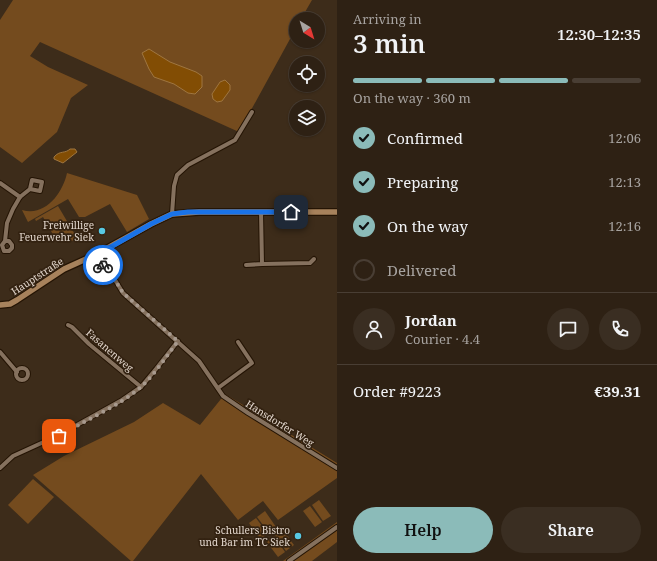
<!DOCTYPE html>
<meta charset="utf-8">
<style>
:root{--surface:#2e2114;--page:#3a2e22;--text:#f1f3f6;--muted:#a7a3a0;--line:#493e34;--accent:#8bbbb9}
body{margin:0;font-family:"Noto Serif",serif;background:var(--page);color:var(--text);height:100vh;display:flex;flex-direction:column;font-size:15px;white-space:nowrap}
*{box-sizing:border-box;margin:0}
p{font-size:13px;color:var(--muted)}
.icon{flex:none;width:22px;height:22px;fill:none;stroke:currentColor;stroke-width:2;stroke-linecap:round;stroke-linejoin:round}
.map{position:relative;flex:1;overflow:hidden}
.drawer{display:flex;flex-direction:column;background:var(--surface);width:320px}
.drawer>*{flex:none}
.needle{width:26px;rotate:142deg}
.controls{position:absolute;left:289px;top:12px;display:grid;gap:8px}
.controls a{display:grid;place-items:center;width:36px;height:36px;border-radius:50%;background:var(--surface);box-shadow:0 1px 3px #0004,0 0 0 1px var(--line);font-size:20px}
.pin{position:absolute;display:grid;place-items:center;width:34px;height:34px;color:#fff;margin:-17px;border-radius:8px;box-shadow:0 2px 6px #0006}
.courier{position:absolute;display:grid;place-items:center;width:40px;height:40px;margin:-20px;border:3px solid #1a73e8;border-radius:50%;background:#fff;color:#222;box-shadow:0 1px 5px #0007}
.headline em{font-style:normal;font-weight:600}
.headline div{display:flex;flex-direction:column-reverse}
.headline{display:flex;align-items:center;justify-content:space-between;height:68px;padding:0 16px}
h1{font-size:26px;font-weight:600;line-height:30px}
.bar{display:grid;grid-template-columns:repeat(4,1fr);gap:6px 4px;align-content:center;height:48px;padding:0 16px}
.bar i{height:5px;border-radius:3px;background:var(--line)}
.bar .on{background:var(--accent)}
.bar p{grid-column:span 4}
.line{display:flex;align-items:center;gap:10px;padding:0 16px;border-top:1px solid var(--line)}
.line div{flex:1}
.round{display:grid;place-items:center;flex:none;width:42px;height:42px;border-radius:21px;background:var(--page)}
ol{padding:0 16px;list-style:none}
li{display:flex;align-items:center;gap:12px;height:44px}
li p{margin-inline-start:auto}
li .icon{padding:4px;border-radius:50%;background:var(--accent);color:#111;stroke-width:4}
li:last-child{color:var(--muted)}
li i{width:22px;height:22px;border:2px solid var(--line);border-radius:50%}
.button{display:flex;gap:8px;margin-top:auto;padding:8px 16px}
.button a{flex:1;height:46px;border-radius:24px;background:var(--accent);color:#111;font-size:16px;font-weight:600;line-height:46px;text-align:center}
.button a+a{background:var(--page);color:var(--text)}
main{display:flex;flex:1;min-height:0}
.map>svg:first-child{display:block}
</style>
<main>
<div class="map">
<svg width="337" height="561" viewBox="0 0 337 561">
<rect width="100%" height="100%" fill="#3d2c1a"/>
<g fill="#744b1e">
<polygon points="13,0 312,0 301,19 296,19 296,28 239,132 40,42 30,56 48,67 88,85 71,98 57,132 22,163 0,147 0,20"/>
<path d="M 67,173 L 137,195 L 149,219 L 127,232 L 110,204 L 85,217 L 79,217 L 68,199 L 28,222 L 22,210 C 46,217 63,192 67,173 Z"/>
<polygon points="58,206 77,238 70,242 65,233 55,238 43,217 36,221 35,219"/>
<polygon points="225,394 337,463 337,478 278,520 263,501 238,520 201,474 133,561 131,561 33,475 64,456 134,422 163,403 200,425"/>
<polygon points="33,479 54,497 28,524 8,505"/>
<polygon points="319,500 331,516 323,521 312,505"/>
<polygon points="310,506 322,522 315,527 303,511"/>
<polygon points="265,511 276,527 269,533 257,517"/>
<polygon points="256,518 268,534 260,539 249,523"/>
<polygon points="337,522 337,542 312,561 283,561"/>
<polygon points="282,529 294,545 286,551 275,535"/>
<polygon points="274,536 285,552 278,557 266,541"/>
</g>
<g fill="#824d04" stroke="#9f7640">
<polygon points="149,49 170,62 196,72 202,76 202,87 195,94 188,93 174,84 154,77 149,69 142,53"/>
<polygon points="225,80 230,85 230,90 222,101 217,102 213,99 212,94 220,82"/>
<path d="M 70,149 L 75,149 L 77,152 L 63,163 L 54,159 L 54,157 C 60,150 65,154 70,149 Z"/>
</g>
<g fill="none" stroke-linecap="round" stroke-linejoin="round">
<g stroke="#241404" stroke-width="6">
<g id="street">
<polyline points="0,183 20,197"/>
<polyline points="172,214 174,186 177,175 188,165 235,140 252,112"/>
<polyline points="5,241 9,241 12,245 12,248 9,251 4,251 2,245 5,241 7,223 13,209 20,197 30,189 40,191 42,182 32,180 30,189"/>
<polyline points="95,255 112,275 123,293 199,361 223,396 248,413 337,468"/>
<polyline points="262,264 310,263 314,259"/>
<polyline points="246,265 262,264 261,212"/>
<polyline points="68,325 72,327 89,344 141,387"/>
<polyline points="0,352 17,372"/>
<circle cx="22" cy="374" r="6"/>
<polyline points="218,388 252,363 238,342"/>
<polyline points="0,468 13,456 59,435 122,400 141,387 156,369 178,341"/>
<polyline points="289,561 337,527"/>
</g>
</g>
<g stroke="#241404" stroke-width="8">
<polyline id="secondary" points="0,305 10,304 17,300 64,269 95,255 151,224 172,214 199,212 337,212"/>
</g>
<use href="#street" stroke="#85715e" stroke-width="4"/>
<use href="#secondary" stroke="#a7825c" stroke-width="5.5"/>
</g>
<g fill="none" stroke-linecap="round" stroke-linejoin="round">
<path stroke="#a89a8e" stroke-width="4" stroke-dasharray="0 7.2" d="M 59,436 C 84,421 119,406 141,387 C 155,374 166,357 178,341 L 123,293 L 112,275 L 103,265"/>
<polyline stroke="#1a73e8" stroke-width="5" points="103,265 95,256 151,224 172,214 188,212 291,212"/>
</g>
<g fill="#58c9e3" stroke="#321" stroke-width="1.5">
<circle cx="102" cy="231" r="4"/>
<circle cx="298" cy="536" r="4"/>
</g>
<g text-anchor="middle" stroke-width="3.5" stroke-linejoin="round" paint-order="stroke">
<g font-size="10" fill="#e2d6cc" stroke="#321" text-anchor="end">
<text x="94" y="229">Freiwillige<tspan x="94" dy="12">Feuerwehr Siek</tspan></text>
<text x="290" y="534">Schullers Bistro<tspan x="290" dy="12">und Bar im TC Siek</tspan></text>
</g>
<g font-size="10" fill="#e2d6cc" stroke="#321">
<text transform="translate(37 276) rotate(-33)" y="4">Hauptstraße</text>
<text transform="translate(110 350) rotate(41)" y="4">Fasanenweg</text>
<text transform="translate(280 423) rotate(32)" y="4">Hansdorfer Weg</text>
</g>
</g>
</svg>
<div class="controls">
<a><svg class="needle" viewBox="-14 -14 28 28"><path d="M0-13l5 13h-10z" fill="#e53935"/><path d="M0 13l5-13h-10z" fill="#a7a3a0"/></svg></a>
<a><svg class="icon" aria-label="locate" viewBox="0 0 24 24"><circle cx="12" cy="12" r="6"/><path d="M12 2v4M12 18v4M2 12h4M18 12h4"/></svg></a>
<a><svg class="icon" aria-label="layers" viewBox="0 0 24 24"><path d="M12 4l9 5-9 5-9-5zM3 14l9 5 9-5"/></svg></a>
</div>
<div class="pin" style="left:59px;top:436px;background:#ea580c"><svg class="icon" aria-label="bag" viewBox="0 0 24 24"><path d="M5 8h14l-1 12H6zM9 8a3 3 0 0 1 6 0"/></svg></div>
<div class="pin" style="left:291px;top:212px;background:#1f2937"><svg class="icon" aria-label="home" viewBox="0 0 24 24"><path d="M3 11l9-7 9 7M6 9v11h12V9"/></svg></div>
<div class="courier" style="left:103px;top:265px"><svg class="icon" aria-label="bike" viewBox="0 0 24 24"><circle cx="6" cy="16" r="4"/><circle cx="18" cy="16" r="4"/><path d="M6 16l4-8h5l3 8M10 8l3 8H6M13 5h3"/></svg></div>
</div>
<section class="drawer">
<div class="headline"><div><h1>3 min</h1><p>Arriving in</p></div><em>12:30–12:35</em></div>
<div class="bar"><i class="on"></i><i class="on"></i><i class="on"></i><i></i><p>On the way · 360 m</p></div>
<ol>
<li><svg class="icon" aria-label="check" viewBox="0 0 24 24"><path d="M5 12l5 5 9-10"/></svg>Confirmed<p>12:06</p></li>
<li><svg class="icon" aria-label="check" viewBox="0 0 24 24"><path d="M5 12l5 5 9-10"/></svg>Preparing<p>12:13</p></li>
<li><svg class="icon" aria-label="check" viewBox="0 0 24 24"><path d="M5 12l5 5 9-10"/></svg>On the way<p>12:16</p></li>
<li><i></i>Delivered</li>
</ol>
<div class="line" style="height:72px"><a class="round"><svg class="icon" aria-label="person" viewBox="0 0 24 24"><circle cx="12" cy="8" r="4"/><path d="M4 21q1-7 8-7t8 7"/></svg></a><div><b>Jordan</b><p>Courier · 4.4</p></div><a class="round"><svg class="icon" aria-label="chat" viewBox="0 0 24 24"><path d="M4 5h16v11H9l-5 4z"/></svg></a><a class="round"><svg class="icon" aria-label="phone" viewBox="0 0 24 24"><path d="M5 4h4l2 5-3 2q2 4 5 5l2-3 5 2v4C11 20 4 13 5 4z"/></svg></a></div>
<div class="line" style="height:52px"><div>Order #9223</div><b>€39.31</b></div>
<div class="button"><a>Help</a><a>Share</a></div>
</section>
</main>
